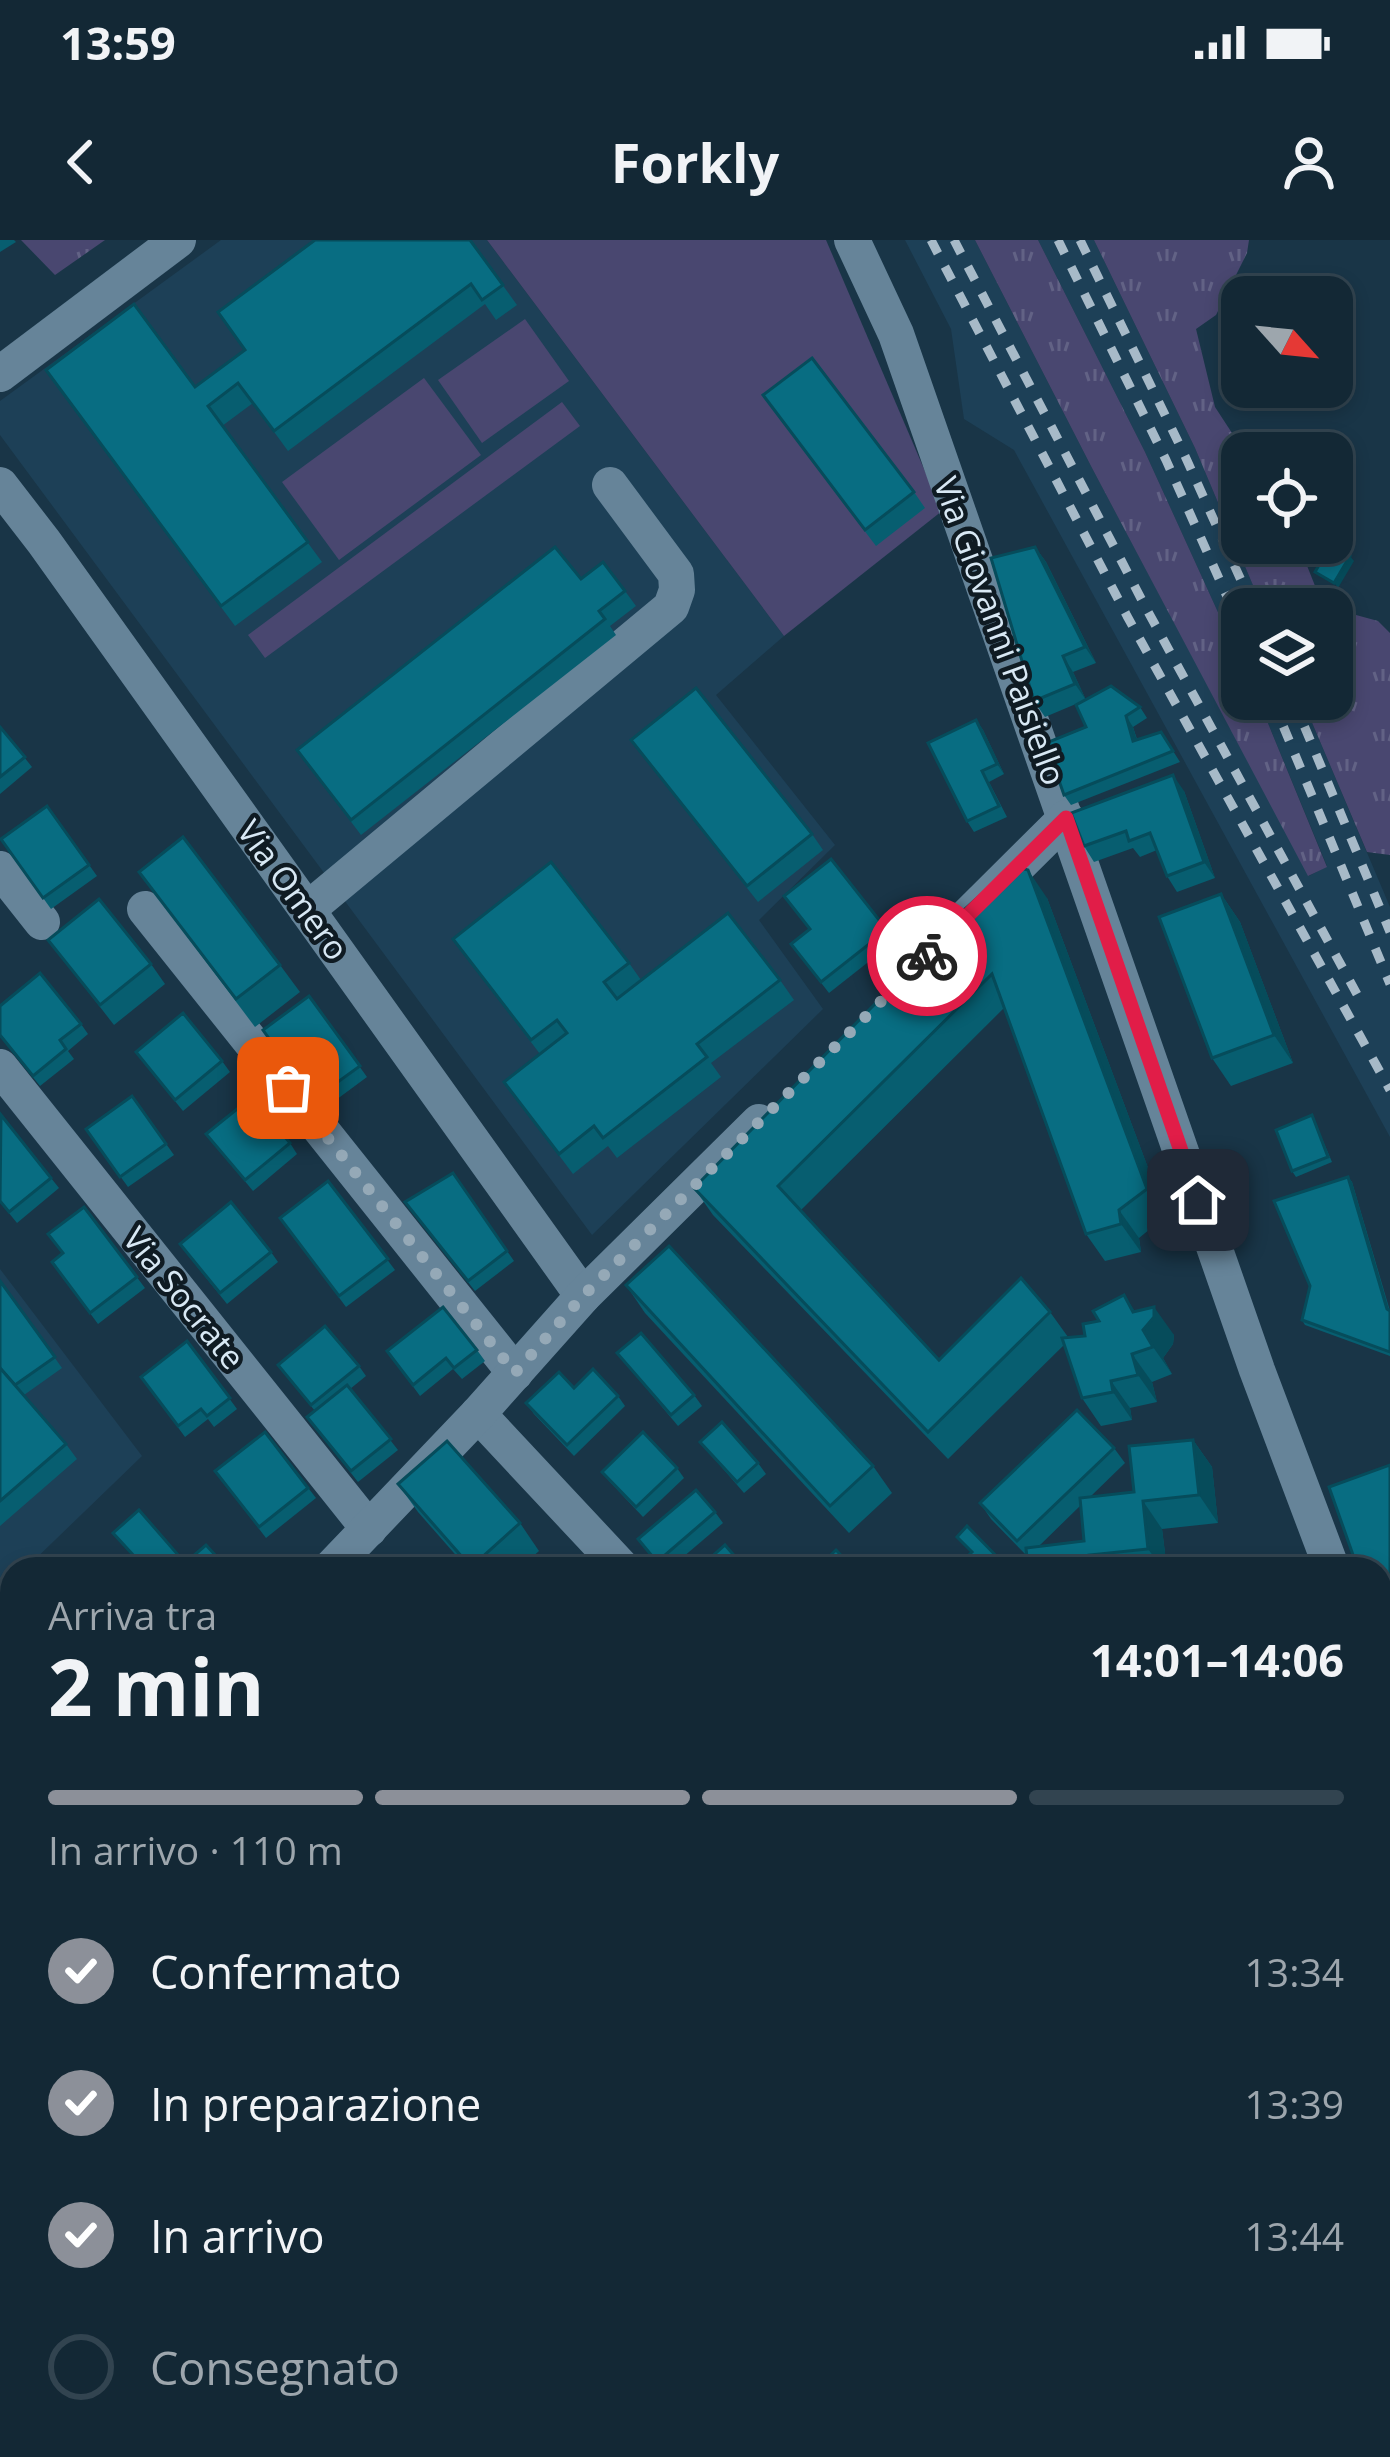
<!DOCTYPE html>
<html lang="it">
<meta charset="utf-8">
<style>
:root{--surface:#132835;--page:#203441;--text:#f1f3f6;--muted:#9da6ad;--line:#324450;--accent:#8c9099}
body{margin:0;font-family:"Open Sans",sans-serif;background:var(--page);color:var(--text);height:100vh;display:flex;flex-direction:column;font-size:45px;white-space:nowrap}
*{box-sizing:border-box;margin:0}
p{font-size:39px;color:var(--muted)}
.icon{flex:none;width:66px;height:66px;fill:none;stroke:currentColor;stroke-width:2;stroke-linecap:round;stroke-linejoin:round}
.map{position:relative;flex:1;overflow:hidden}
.panel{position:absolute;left:0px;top:1317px;width:1392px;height:900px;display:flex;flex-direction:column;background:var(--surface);border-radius:36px 36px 0 0;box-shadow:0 6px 18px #0003,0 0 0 3px var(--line)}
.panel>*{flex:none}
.needle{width:78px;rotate:117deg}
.tools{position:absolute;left:1221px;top:36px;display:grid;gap:24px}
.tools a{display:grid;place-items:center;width:132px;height:132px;border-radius:24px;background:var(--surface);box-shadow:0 6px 18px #0003,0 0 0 3px var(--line);font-size:60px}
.pin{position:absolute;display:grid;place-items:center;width:102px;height:102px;color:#fff;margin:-51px;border-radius:24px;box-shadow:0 6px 18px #0006}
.courier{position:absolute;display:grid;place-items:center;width:120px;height:120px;margin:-60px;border:9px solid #e11d48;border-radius:50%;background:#fff;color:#222;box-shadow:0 3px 15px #0007}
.head em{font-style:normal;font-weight:700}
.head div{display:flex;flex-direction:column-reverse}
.head{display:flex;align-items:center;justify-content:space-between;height:204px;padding:0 48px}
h1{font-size:78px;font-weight:700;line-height:90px}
.bar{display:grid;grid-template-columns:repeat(4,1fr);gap:18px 12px;align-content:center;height:144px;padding:0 48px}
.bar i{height:15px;border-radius:9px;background:var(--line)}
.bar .current{background:var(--accent)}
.bar p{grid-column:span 4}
ol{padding:0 48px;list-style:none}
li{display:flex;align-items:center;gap:36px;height:132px}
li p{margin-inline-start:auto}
li .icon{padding:12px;border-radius:50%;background:var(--accent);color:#fff;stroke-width:4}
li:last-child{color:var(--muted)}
li i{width:66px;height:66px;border:6px solid var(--line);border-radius:50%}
.status{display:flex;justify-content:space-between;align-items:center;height:84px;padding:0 60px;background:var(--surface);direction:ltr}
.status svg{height:33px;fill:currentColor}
header{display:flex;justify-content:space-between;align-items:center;height:156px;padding:0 48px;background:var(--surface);font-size:54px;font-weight:700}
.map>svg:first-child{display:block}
</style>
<div class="status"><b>13:59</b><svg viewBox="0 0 49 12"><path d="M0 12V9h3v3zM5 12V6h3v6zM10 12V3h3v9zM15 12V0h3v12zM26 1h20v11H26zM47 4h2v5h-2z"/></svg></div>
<header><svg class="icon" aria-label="back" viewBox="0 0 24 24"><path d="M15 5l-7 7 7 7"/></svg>Forkly<svg class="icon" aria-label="person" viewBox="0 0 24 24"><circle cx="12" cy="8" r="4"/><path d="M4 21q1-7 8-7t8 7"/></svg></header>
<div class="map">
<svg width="1390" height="2217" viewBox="0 0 1390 2217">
<defs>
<pattern id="grass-tufts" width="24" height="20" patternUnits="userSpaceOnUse" patternTransform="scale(3)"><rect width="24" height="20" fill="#494770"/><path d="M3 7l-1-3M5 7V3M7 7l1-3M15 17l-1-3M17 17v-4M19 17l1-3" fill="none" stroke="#626285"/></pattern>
</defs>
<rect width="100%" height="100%" fill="#193547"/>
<g fill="#1d4057">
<polygon points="221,0 487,0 784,396 716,455 835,605 759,680 823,769 592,995 0,195 0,161"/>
<polygon points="905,0 975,0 1092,228 1309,636 1327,626 1258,459 1302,459 1390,667 1390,897 1014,210 964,179 951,89"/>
<polygon points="1038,0 1094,0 1195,208 1263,369 1242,369 1242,425 1145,212"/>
<polygon points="0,1029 142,1216 25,1329 12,1329 12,1342 0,1353"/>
</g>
<g fill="url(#grass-tufts)">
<polygon points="21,0 105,0 55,35"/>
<polygon points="975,0 1038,0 1145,212 1242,425 1242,459 1258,459 1327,627 1308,636 1092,228"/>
<polygon points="1094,0 1249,0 1247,13 1216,75 1196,89 1215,167 1245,213 1242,213 1242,303 1298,303 1323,366 1378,381 1390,393 1390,615 1367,612 1302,459 1332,459 1332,369 1263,369 1195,208"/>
</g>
<g fill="#494770">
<polygon points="487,0 826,0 942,271 784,396"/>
<polygon points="525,79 569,141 482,203 438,140"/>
<polygon points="424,138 481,215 339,320 282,242"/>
<polygon points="562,162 580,186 265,418 248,395"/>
<polygon points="151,2205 307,2205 314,2211 309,2217 164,2217"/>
</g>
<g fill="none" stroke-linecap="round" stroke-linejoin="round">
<g stroke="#668499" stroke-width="36">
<polyline points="852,0 896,94 1257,1130 1332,1329"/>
<polyline points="0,134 178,0"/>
<polyline points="0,245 44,302 583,1056"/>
<polyline points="0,629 42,682"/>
<polyline points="145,669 515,1133"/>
<polyline points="307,670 671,367 677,350 676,334 610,245"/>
<polyline points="897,746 1066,578"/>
<polyline points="0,827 369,1289"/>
<polyline points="478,1174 623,1329"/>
<polyline points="330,1329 478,1174 583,1056 759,882"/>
<polyline points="1380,1454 1390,1480"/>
<polyline points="1380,1518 1390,1508"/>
<polyline points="0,1743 12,1756"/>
<polyline points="423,2205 435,2217"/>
<polyline points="729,2217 740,2205"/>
</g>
<g stroke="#a7bac8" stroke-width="9" stroke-dasharray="15 15" stroke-linecap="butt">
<polyline points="931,0 1127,376 1390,850"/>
<polyline points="954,0 1146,368 1364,767"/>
<polyline points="1058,0 1166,220 1242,390"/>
<polyline points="1080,0 1185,216 1254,369"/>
<polyline points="1272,459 1390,744"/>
<polyline points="1293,459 1390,692"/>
</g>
</g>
<g fill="#075e70" fill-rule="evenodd">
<polygon points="0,0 14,0 16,2 0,12"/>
<polygon points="470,0 517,65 496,80 485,64 288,211 253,163 222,186 322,322 235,386 46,130 195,147"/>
<polygon points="774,171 914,252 925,268 876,306"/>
<polygon points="1035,307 1046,322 1096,423 1073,432 1086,460 1140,467 1147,478 1133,487 1137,499 1161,492 1180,522 1071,565 1064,555 1086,487 1083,461 1045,477 1034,461"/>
<polygon points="581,339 625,351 636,366 610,386 616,395 361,595 297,510"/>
<polygon points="976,480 983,490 1004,534 989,542 1007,577 974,592 967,581"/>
<polygon points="0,487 32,527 0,554"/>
<polygon points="631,500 812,594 823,610 758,662"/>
<polygon points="1184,551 1215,638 1177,652 1167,636 1157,610 1140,617 1133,608 1094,622 1084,606"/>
<polygon points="47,566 97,636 51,669 1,599"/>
<polygon points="139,632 280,725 300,752 255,787"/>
<polygon points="1221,654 1240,682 1293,823 1231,846 1212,818"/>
<polygon points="1047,658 1166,976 1139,998 1141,1012 1105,1021 1086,994 1004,768 801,970 939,1120 1050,1072 1068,1097 1085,1096 1136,1072 1174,1095 1173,1104 1163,1118 1172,1134 1152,1142 1157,1162 1130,1168 1132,1180 1101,1186 1082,1158 1064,1105 948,1219 713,975 694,948 943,728 970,697 956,677"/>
<polygon points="887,690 895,701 829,753 791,704"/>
<polygon points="453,699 629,723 641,740 780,740 794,760 711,823 721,837 617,918 608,906 573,934 504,842 540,814"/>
<polygon points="48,700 151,724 165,744 114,785"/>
<polygon points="309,756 367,837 321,871 263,790"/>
<polygon points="81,784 88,794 68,811 74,819 40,846 0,796"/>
<polygon points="222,821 230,832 183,871 144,823"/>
<polygon points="132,856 174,915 128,947 86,889"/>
<polygon points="1312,875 1332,922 1296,937 1292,931"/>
<polygon points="206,894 290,903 297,914 253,951"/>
<polygon points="453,933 514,1021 475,1051 413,973"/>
<polygon points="1348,937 1352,942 1390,1071 1390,1116 1305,1085 1302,1080"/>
<polygon points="51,938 59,948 17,983 0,962"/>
<polygon points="328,941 395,1030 346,1067 280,978"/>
<polygon points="84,967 145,1048 98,1084 52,1022 63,1013"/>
<polygon points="271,1012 278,1022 227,1064 187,1014"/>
<polygon points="0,1041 62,1128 24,1155 66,1204 77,1219 0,1286"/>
<polygon points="626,1045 873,1226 892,1253 849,1293 645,1073"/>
<polygon points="187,1101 237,1169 214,1187 208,1179 185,1197 141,1137"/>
<polygon points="477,1110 485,1121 462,1139 453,1129 420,1156 387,1111"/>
<polygon points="617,1113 694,1155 702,1166 678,1186"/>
<polygon points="278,1125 359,1126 366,1136 350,1149 398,1210 358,1242 315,1187 315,1171"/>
<polygon points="574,1148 618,1156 625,1166 574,1216 534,1174 526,1163"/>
<polygon points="265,1192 316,1258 266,1298 215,1231"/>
<path d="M 1193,1200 L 1212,1227 L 1218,1283 L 1162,1289 L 1167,1329 L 1028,1329 L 1027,1316 L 991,1279 L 980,1263 L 1114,1208 L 1125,1223 L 1090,1257 L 1134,1252 ZM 1080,1266 L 1084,1301 L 1038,1307 Z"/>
<polygon points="700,1202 758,1223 766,1234 744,1253"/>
<polygon points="677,1228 684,1238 643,1277 610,1242 602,1232"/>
<polygon points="398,1244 520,1283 539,1311 519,1329 468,1329 418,1272"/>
<polygon points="715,1272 723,1283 669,1329 662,1329 638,1299"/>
<polygon points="0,1432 12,1446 12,1475 0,1485"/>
<polygon points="1380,1591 1390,1592 1390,1661 1380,1665"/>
<polygon points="1390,1679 1390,1834 1380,1817 1380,1682"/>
<polygon points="0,1807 12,1820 12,1928 0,1916"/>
<polygon points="1380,1850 1390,1853 1390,1957 1380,1964 1380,1917 1384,1914 1380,1909"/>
<polygon points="525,2205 630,2205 617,2217 610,2217 601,2208 592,2217 536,2217"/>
<polygon points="955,2205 1002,2205 992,2217 968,2217"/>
</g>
<g fill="#064c5b">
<polygon points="1035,307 1046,322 1096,423 1085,407"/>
<polygon points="1350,316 1354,321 1338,348 1334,343"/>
<polygon points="1063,416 1073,432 1086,460 1075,444"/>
<polygon points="1126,476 1133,487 1140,511 1133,501"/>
<polygon points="976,480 983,490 1004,534 997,524"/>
<polygon points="1173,535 1184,551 1215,638 1204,622"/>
<polygon points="1028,630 1047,658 1166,976 1147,949"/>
<polygon points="1221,654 1240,682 1293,823 1274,795"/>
<polygon points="1348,937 1352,942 1390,1074 1387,1069"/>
<polygon points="1119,970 1139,998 1141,1012 1121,984"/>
<polygon points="1124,1055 1143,1083 1154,1067 1174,1095 1173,1104 1163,1118 1172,1134 1153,1107"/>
<polygon points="1132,1114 1152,1142 1157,1162 1138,1135"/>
<polygon points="1111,1141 1130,1168 1132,1180 1113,1152"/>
<polygon points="1193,1200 1212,1227 1218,1283 1199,1255"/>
<polygon points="1143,1261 1162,1289 1167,1329 1163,1329 1148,1309"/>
<polygon points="1089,1315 1099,1329 1090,1329"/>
<polygon points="12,2050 12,2060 6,2068 2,2062"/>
<polygon points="1380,2095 1390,2109 1390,2127 1380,2139"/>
<polygon points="12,2178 12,2205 32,2205 21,2217 0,2217 0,2191"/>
<polygon points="885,2205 904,2205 913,2217 894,2217"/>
<polygon points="978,2205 1002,2205 992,2217 972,2217 970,2214"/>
</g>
<g fill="#086d82" stroke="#064c5b" stroke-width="3">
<polygon points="315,0 470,0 503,45 482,60 471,44 274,191 238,143 208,166 308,302 221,366 46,130 134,64 195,147 245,110 218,72"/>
<polygon points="812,118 914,252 865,290 763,155"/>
<polygon points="1331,304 1350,316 1334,343 1315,332"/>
<polygon points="555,307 581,339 603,322 625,351 599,371 605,379 351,580 297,510"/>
<polygon points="1035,307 1085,407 1063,416 1075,444 1034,461 991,318"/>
<polygon points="1111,446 1140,467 1126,476 1133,501 1161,492 1173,511 1064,555 1046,503 1086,487 1076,465"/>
<polygon points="696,448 812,594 747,646 631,500"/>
<polygon points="976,480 997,524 982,531 999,566 967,581 928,503"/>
<polygon points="0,487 25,517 0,537"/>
<polygon points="1173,535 1204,622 1167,636 1150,593 1129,601 1126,591 1084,606 1071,573"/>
<polygon points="47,566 89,625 43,658 1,599"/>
<polygon points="183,597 280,725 236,759 139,632"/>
<polygon points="831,619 887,690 821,742 791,704 810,689 784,656"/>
<polygon points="551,622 629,723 604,742 617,759 728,673 780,740 697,804 707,817 603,898 594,886 559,914 504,842 567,793 557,780 531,800 453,699"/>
<polygon points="1013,626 1028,630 1147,949 1119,970 1121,984 1086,994 992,734 778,946 939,1120 1021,1038 1050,1072 928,1192 694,948 926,712 943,728 973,693 956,677"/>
<polygon points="1221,654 1274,795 1212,818 1159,677"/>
<polygon points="99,659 151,724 100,765 48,700"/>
<polygon points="40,733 81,784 60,800 66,809 33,836 0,795 0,766"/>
<polygon points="309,756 360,826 313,860 263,790"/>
<polygon points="183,773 222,821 175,860 136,812"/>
<polygon points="132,856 166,904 120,937 86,889"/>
<polygon points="252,857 290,903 245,940 206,894"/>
<polygon points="1,875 51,938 9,972 0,961"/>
<polygon points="1312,875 1328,917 1292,931 1276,890"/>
<polygon points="453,933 507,1011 468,1041 405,962"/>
<polygon points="1348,937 1387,1069 1390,1071 1390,1112 1302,1080 1310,1046 1274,961"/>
<polygon points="328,941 388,1019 339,1056 280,978"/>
<polygon points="231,962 271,1012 220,1053 180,1004"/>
<polygon points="84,967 137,1037 90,1073 52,1022 63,1013 48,994"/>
<polygon points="669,1006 873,1226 830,1266 626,1045"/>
<polygon points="0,1041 55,1117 15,1145 0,1128"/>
<polygon points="1124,1055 1133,1072 1154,1067 1154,1077 1143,1090 1153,1107 1132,1114 1138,1135 1111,1141 1113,1152 1082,1158 1062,1098 1085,1096 1083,1084 1099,1081 1093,1071"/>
<polygon points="443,1067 477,1110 454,1128 446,1118 413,1145 387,1111"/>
<polygon points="325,1086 359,1126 311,1165 278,1125"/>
<polygon points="641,1093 694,1155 671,1175 617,1113"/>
<polygon points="187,1101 230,1158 207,1176 201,1169 178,1186 141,1137"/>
<polygon points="0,1128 66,1204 0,1261"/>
<polygon points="593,1129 618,1156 567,1205 526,1163 559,1132 574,1148"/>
<polygon points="347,1145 391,1199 351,1231 307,1177"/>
<polygon points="1077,1170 1114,1208 1017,1301 980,1263"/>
<polygon points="722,1182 758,1223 737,1242 700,1202"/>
<polygon points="265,1192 308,1248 259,1287 215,1231"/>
<polygon points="643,1192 677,1228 636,1267 602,1232"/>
<polygon points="1193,1200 1199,1255 1143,1261 1148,1309 1089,1315 1090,1329 1028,1329 1026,1308 1084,1301 1080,1258 1134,1252 1129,1206"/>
<polygon points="447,1201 520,1283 471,1327 398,1244"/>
<polygon points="1390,1225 1390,1419 1380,1391 1380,1329 1358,1329 1329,1247"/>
<polygon points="696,1250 715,1272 657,1322 638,1299"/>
<polygon points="139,1270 185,1323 206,1305 228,1329 146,1329 113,1293"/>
<polygon points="967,1286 1006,1326 1003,1329 954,1329 972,1312 957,1297"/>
<polygon points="725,1305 746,1329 698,1329"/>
<polygon points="836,1310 854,1329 816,1329"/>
<polygon points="0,1432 12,1446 12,1458 0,1468"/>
<polygon points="1388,1588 1390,1594 1390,1648 1380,1652 1380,1591"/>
<polygon points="12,1643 12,1677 0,1664 0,1654"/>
<polygon points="1390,1679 1390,1746 1380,1749 1380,1682"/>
<polygon points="1390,1756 1390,1822 1383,1824 1380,1817 1380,1760"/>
<polygon points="0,1807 12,1820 12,1920 0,1907"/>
<polygon points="1384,1846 1390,1853 1390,1898 1380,1906 1380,1850"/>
<polygon points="1390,1910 1390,1942 1380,1948 1380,1917"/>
<polygon points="12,2004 12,2050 2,2062 12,2071 12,2109 0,2098 0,2020"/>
<polygon points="1390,2016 1390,2080 1380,2052 1380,2019"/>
<polygon points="0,2165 12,2176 0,2191"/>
<polygon points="532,2205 556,2205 544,2217"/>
<polygon points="790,2205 885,2205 899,2217 779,2217"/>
<polygon points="961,2205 978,2205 970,2214"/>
<polygon points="1190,2205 1194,2205 1201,2217 1169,2217"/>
</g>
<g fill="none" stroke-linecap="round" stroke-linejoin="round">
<polyline stroke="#95a9b7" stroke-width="12" stroke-dasharray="0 21.6" points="288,848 515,1133 583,1056 927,716"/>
<polyline stroke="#e11d48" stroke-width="15" points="927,716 1066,578 1198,960"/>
</g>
<g text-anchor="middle" stroke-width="9" stroke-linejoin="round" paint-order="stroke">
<g font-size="33" fill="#d8e8f4" stroke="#0f1b23">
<text transform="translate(1000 391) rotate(70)" y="12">Via Giovanni Paisiello</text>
<text transform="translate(293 650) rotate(54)" y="12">Via Omero</text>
<text transform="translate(184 1058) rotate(51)" y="12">Via Socrate</text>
</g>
</g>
</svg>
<div class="tools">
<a><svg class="needle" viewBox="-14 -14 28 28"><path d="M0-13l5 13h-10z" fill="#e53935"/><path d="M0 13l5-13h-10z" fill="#9da6ad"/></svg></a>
<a><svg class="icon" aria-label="locate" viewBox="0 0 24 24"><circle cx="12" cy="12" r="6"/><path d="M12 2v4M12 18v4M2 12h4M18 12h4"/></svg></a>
<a><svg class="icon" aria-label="layers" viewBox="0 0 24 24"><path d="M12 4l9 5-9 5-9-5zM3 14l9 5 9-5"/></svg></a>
</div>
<div class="pin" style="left:288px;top:848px;background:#ea580c"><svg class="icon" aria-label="bag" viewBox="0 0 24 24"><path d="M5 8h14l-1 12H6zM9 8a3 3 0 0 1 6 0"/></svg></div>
<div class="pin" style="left:1198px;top:960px;background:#1f2937"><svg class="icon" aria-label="home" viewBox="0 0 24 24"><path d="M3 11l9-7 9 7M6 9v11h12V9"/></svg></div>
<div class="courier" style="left:927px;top:716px"><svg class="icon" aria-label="bike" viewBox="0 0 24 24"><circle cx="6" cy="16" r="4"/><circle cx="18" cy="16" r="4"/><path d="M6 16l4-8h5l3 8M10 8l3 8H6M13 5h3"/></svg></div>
<section class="panel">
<div class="head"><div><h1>2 min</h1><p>Arriva tra</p></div><em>14:01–14:06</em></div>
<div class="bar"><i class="current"></i><i class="current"></i><i class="current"></i><i></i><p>In arrivo · 110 m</p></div>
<ol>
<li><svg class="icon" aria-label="check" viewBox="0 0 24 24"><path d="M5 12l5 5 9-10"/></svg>Confermato<p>13:34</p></li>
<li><svg class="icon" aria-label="check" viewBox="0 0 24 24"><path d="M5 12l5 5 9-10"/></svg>In preparazione<p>13:39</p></li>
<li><svg class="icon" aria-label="check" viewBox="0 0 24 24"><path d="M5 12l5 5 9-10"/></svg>In arrivo<p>13:44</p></li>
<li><i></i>Consegnato</li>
</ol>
</section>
</div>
